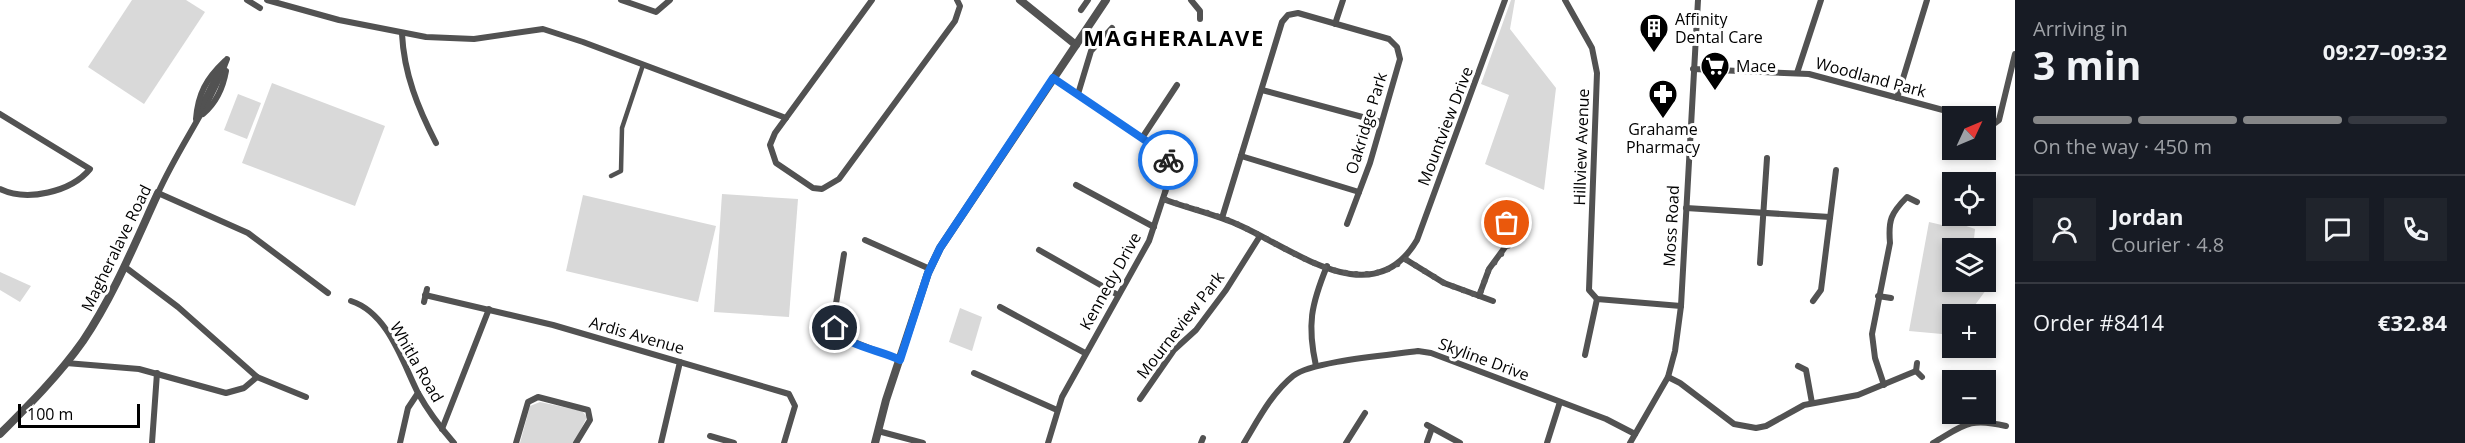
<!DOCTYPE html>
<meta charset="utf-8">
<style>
:root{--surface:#171b24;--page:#20242c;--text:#f1f3f6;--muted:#9ea1a6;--line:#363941;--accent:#858687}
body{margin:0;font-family:"Open Sans",sans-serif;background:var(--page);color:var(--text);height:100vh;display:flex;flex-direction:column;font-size:22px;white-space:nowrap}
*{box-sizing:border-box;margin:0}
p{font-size:20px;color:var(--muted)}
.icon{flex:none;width:33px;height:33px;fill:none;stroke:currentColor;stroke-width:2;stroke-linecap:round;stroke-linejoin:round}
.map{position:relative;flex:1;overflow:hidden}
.details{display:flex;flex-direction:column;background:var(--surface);width:450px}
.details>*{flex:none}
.needle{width:39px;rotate:46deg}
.buttons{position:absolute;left:1942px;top:106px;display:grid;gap:12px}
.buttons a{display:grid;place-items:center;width:54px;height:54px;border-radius:0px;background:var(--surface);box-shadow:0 3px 9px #0003;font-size:30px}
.scale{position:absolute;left:18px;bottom:15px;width:122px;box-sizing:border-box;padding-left:6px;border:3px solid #000;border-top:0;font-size:16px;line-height:21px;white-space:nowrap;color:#000;-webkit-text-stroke:4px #fff;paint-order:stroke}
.pin{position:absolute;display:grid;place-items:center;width:51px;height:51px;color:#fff;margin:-26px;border:3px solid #fff;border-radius:50%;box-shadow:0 2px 6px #0007}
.courier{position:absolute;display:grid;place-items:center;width:60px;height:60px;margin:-30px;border:4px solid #1a73e8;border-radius:50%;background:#fff;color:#222;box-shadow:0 2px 8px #0007}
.overview em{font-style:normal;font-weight:700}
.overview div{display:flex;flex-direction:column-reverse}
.overview{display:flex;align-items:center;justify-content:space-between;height:102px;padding:0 18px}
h1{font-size:39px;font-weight:700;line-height:45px}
.bar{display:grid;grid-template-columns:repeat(4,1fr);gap:9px 6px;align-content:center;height:72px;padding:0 18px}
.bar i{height:8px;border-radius:4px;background:var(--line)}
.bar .selected{background:var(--accent)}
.bar p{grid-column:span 4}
.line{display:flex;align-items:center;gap:15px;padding:0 18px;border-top:2px solid var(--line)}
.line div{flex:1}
.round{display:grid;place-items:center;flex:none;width:63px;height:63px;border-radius:0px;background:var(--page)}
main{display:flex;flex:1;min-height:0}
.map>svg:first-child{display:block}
</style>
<main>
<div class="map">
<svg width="2015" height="443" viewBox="0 0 2015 443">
<rect width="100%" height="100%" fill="#fff"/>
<g fill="#d9d9d9">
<polygon points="132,0 186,0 205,12 144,104 88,67"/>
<polygon points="1511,0 1515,0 1510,29 1556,88 1544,190 1485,164 1509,95 1481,84"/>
<polygon points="272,83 385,126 355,206 242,163"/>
<polygon points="238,94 261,103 247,139 224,130"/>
<polygon points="722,194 798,199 789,317 714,312"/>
<polygon points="583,195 716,226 698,302 566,271"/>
<polygon points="1943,218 1975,229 1973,249 1953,249 1953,282 1981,282 1986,290 1975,305 1975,315 1953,315 1953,335 1909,331 1929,222 1942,225"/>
<polygon points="0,272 31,286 20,302 0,290"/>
<polygon points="960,308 982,317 972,351 949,342"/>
<polygon points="540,402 582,411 587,417 574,443 520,443 530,406"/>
</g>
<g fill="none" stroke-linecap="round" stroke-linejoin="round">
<polyline stroke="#525252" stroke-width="4.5" points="611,176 621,171 622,128 643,65"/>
<g stroke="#525252" stroke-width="6">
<polyline points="247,0 260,8"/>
<polyline points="267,0 339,20 426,37 474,39 543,29 583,42 786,118"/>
<polyline points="621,0 656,12 670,0"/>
<polyline points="872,0 775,133 770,145 776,163 813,188 822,189 839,179 955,21 960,6 957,0"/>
<polyline points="1191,0 1200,11 1200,19"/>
<polyline points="1565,0 1592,48 1597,73 1589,290 1597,299 1681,306"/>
<polyline points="1081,10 1088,0"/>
<polyline points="1335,24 1343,0"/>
<path d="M 402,34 C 404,74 418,108 436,143"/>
<path d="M 227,59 C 210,106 179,146 158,193 L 248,233 L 328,293"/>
<polyline points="1693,69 1809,74 1969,117"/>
<polyline points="1797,73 1821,0"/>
<polyline points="1262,90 1381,122"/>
<polyline points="1078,94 1091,51 1112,28"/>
<polyline points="1897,98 1927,0"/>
<polyline points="199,111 220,69"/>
<path d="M 0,114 L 90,169 C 71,192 27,202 0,189"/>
<path d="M 203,114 C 216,103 223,88 226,71"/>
<path d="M 196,119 C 198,94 206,79 225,61"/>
<polyline points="1986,121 1995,123 1999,120 2015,54"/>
<polyline points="1142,138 1177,85"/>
<polyline points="1241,156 1359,192"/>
<polyline points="1076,185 1154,227"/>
<path d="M 1163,199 C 1189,209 1216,214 1241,226 C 1296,251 1374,314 1417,240 L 1505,0"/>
<polyline points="1686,208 1830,217"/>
<polyline points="1222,218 1282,22 1288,15 1298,13 1389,39 1397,47 1400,59 1370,163 1347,224"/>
<polyline points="865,240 930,269"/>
<polyline points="1039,250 1118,295"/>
<polyline points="844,254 834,316 839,336 900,360"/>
<polyline points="1405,259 1444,283 1493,301"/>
<polyline points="1760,263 1767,158"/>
<polyline points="125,267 178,307 257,377 306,397"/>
<polyline points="425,295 553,325 789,394 795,406 784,443"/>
<path d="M 1479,296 L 1489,269 L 1514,235 C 1510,222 1499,223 1492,212"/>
<polyline points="1878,296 1891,298"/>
<path d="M 351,301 C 388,313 402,361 418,393 C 428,411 440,427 454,443"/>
<polyline points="1813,301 1821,290 1836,170"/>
<polyline points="424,302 427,289"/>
<polyline points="1000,307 1085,353"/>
<polyline points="1585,355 1597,299"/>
<polyline points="66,363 139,369 226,393 244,388 257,377"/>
<polyline points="1917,363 1916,371 1922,377"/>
<path d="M 1316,366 C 1307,325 1311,305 1327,266"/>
<polyline points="1798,366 1806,370 1812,403"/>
<polyline points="974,373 1057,410"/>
<polyline points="1668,377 1680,383 1734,424 1756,428 1766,426 1804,405 1858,395 1916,371"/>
<path d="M 1884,385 L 1875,358 L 1872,334 L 1890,243 C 1888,220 1891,213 1907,197 L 1917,202"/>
<polyline points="1140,399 1174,350 1196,330 1226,290 1260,236"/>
<polyline points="1427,425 1460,443"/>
<polyline points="442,429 489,309"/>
<polyline points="878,431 923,443"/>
<polyline points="710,436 734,443"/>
<polyline points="1427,442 1432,428"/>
<polyline points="152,443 157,373"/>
<polyline points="400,443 408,408 418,393"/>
<polyline points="516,443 528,402 538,397 588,410 590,420 576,443"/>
<polyline points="661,443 680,362"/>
<path d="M 1048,443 L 1062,397 L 1149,241 L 1170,177 C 1171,164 1167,157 1158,149 L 1053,78"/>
<polyline points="1201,443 1203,438"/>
<path d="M 1244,443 C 1258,420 1271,394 1293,376 C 1312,361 1391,355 1418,351 L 1431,353 L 1606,419 L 1635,434"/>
<polyline points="1346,443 1365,413"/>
<polyline points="1547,443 1560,402"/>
<polyline points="1630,443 1668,377 1675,351 1681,306 1698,0"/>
<path d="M 1933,443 C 1964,425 1969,417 2006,426"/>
</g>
<g stroke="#525252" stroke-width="8">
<polyline points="1020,0 1076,45"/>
<path d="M 0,434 C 29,405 59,375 83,341 C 114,295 135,243 158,193"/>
<polyline points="875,443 886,400 928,273 940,248 1106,0"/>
</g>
</g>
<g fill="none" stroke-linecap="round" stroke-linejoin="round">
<path stroke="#595959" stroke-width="6" stroke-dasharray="0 10.8" d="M 1168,160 L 1170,177 L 1163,199 C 1189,208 1216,214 1241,226 C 1290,248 1353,300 1405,259 L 1444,283 L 1479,296 L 1489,269 L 1512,241 L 1514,235 L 1507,223"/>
<path stroke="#1a73e8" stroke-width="8" d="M 835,328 C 844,346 881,350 900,360 L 928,273 L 940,248 L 1053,78 L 1158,149 L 1168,160"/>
</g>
<defs>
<g id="building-pin" transform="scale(1.5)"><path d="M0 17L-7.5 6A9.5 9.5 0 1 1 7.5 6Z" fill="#000" stroke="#fff"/><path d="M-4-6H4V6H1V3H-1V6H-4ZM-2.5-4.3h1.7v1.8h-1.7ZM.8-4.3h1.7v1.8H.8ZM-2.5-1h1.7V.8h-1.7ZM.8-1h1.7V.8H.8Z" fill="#fff"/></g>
<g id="supermarket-pin" transform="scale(1.5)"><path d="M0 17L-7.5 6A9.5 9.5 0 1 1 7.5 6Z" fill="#000" stroke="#fff"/><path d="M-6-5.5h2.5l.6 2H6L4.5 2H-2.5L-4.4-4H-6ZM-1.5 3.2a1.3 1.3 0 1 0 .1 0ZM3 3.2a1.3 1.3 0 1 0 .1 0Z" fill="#fff"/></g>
<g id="pharmacy-pin" transform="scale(1.5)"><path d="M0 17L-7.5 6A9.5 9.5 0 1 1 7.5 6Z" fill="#000" stroke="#fff"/><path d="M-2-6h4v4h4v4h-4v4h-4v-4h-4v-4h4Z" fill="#fff"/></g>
</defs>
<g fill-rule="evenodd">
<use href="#building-pin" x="1654" y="28"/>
<use href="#supermarket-pin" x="1715" y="66"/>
<use href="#pharmacy-pin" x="1663" y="94"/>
</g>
<g text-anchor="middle" stroke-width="6" stroke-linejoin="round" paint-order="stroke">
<g font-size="16" fill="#000" stroke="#fff" text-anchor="start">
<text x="1675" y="25">Affinity<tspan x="1675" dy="18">Dental Care</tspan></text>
<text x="1736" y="72">Mace</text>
<text x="1663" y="135" text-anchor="middle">Grahame<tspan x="1663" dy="18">Pharmacy</tspan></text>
</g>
<g font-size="16" fill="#000" stroke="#fff">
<text transform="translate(1871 77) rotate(15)" y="6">Woodland Park</text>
<text transform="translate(1366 123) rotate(-73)" y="6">Oakridge Park</text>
<text transform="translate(1445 126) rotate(-69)" y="6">Mountview Drive</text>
<text transform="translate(1581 147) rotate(-88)" y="6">Hillview Avenue</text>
<text transform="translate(1671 226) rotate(-87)" y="6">Moss Road</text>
<text transform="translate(116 248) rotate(-64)" y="6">Magheralave Road</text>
<text transform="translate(1110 281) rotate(-61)" y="6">Kennedy Drive</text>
<text transform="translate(1180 325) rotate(-52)" y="6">Mourneview Park</text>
<text transform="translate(637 335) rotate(16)" y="6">Ardis Avenue</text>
<text transform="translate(1484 359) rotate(20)" y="6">Skyline Drive</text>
<text transform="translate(417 362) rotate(60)" y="6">Whitla Road</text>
</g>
<g font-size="22" font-weight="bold" letter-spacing="1.5" fill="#000" stroke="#fff">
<text x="1174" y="46">MAGHERALAVE</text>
</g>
</g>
</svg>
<div class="buttons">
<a><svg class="needle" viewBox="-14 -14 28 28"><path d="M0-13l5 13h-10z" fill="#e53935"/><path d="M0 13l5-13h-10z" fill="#9ea1a6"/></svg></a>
<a><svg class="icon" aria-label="locate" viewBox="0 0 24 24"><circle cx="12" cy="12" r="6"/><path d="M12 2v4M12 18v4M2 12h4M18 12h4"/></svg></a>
<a><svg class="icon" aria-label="layers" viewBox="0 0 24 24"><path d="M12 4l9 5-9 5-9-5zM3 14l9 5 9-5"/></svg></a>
<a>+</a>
<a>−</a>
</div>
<div class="scale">100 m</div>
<div class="pin" style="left:1507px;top:223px;background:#ea580c"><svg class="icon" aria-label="bag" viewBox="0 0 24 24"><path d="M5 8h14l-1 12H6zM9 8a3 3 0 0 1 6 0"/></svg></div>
<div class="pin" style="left:835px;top:328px;background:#1f2937"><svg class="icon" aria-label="home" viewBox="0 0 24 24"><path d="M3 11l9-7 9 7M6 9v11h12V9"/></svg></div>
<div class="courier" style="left:1168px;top:160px"><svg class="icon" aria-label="bike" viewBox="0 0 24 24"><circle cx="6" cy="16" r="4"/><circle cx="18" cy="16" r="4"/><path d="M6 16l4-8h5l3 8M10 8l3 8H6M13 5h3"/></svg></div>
</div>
<section class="details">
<div class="overview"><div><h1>3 min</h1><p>Arriving in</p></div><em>09:27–09:32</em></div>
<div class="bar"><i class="selected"></i><i class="selected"></i><i class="selected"></i><i></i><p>On the way · 450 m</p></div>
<div class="line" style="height:108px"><a class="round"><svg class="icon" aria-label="person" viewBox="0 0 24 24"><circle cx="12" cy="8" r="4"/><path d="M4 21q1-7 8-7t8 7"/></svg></a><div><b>Jordan</b><p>Courier · 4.8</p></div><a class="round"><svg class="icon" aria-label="chat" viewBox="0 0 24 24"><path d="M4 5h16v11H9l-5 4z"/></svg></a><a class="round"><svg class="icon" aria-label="phone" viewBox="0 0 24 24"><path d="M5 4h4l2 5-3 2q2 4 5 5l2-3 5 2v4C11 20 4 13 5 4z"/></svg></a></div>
<div class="line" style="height:78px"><div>Order #8414</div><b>€32.84</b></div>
</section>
</main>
